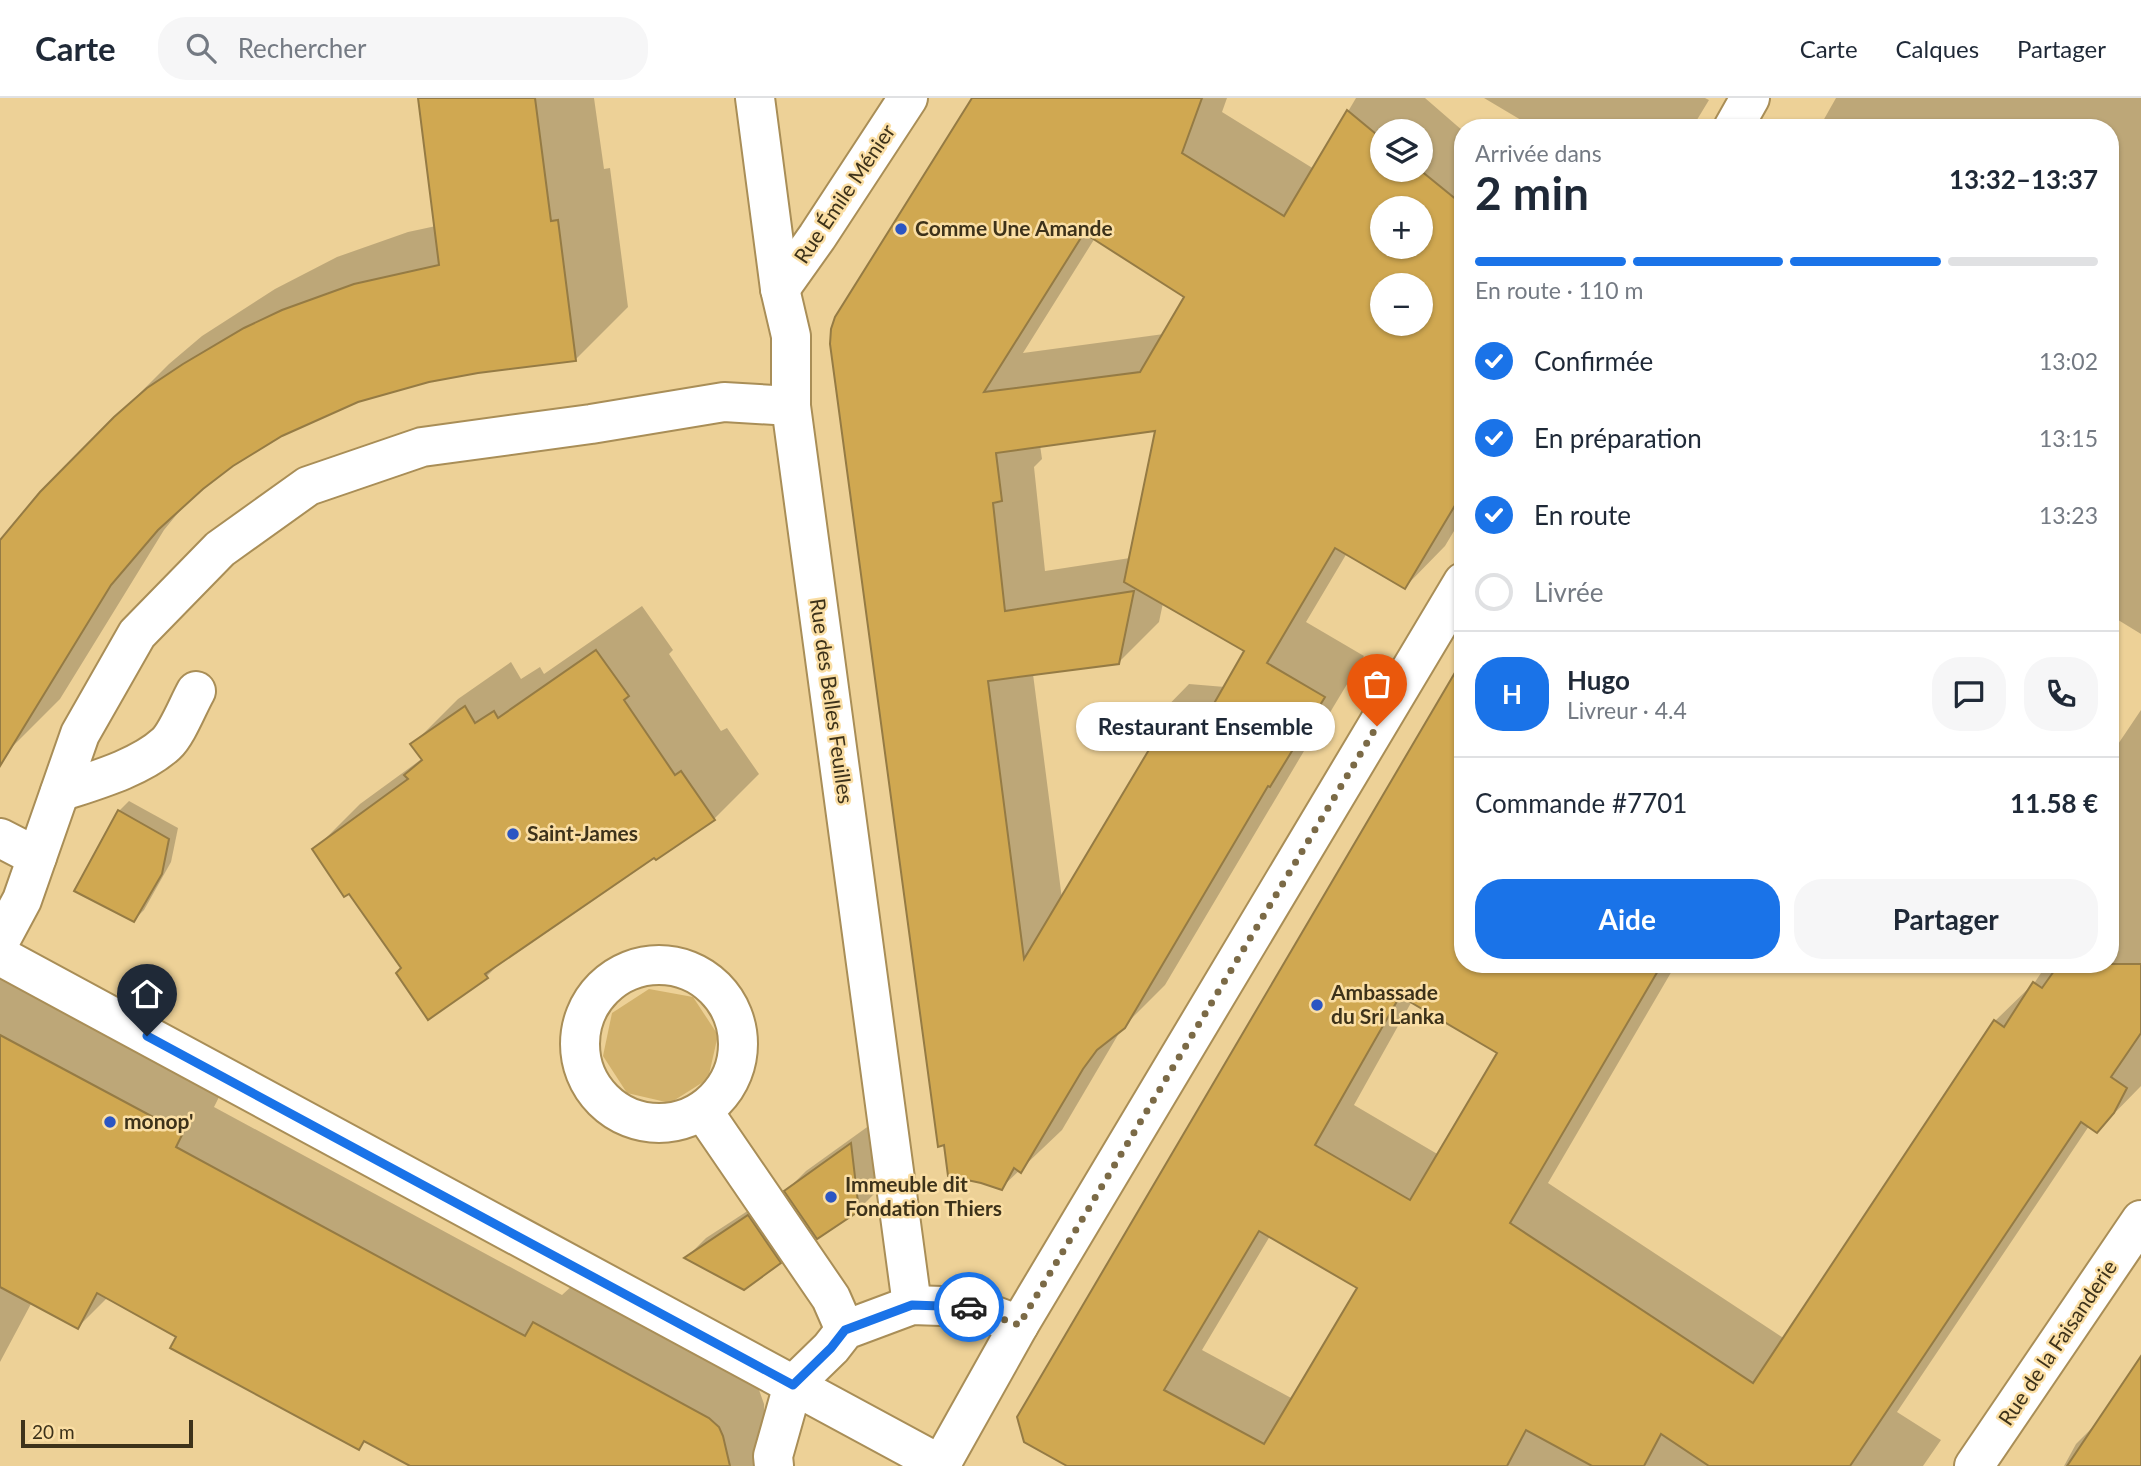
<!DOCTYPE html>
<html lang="fr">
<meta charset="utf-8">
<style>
:root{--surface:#fff;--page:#f6f6f7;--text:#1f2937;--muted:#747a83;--line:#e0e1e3;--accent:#1a73e8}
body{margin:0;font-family:Lato,sans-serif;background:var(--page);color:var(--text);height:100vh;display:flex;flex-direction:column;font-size:26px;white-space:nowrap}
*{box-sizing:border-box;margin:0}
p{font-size:23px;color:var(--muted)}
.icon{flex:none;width:38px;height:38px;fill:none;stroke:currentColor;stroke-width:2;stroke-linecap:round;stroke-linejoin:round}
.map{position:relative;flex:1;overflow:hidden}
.details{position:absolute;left:1454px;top:21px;width:665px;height:854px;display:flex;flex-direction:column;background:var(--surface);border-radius:28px;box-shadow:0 2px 5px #0004}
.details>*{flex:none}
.tools{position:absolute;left:1370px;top:21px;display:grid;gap:14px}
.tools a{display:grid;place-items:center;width:63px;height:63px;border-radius:50%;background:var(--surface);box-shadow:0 2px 5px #0004;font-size:35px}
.scale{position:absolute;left:21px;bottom:18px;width:172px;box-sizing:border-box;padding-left:7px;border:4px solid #3d321a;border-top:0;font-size:19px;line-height:24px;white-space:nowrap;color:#3d321a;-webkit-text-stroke:5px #fadea4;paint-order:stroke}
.pin{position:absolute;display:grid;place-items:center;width:60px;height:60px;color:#fff;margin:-72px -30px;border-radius:50% 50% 50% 0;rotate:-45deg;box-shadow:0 0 7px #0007}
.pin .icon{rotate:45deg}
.courier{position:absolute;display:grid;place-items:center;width:70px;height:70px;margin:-35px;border:5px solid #1a73e8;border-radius:50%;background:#fff;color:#222;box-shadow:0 2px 9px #0007}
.bubble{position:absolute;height:49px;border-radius:24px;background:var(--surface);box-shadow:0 2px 5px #0004;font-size:23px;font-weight:700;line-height:49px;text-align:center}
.head em{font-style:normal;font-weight:700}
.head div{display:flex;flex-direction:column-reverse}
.head{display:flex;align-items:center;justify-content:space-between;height:119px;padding:0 21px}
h1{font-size:46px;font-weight:700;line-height:52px}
.bar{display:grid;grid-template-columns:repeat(4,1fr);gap:10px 7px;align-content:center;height:84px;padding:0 21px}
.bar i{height:9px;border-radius:5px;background:var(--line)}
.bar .current{background:var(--accent)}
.bar p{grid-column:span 4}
.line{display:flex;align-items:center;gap:18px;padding:0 21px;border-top:2px solid var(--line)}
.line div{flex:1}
.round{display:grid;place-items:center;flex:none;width:74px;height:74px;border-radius:28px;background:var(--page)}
ol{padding:0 21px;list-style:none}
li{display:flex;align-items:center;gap:21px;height:77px}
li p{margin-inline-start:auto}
li .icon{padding:7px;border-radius:50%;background:var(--accent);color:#fff;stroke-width:4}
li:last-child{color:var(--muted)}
li i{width:38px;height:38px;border:4px solid var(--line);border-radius:50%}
.primary-button{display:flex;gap:14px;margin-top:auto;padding:14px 21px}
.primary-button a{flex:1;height:80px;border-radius:28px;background:var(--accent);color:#fff;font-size:28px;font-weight:700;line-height:80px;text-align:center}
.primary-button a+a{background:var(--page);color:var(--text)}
header{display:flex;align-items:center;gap:42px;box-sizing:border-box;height:98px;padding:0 35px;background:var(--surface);border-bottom:2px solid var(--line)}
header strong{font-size:33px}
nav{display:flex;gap:38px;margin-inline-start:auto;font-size:24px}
.search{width:490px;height:63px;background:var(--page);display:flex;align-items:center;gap:18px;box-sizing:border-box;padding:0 24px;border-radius:28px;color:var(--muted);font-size:26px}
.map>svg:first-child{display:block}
</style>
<header>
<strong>Carte</strong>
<div class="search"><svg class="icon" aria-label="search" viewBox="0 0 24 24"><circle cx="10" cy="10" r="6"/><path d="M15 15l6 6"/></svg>Rechercher</div>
<nav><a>Carte</a><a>Calques</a><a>Partager</a></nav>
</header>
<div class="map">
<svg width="2141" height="1368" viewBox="0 0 2141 1368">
<rect width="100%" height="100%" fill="#edd197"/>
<polygon fill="#d2b16b" points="649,891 693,899 718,937 708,981 670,1005 627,995 603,958 612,915"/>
<g fill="#0003" fill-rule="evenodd">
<polygon points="420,0 594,0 604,71 610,70 628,209 575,262 477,273 429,282 357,303 282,336 232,366 187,404 164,432 60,601 7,654 0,651 0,445 115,320 169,266 202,238 275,191 337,159 408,134 436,128"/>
<path d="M 974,0 L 1227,0 L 1222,14 L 1314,71 L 1356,0 L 1425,0 L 1463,33 L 1463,418 L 1445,448 L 1405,489 L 1347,455 L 1306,524 L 1364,558 L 1311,646 L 1304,653 L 1165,887 L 1122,930 L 1062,1032 L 1001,1090 L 982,1083 ZM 1382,33 L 1421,33 L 1421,72 L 1382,72 ZM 1382,110 L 1421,110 L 1421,149 L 1382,149 ZM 1095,140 L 1187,198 L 1164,236 L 1023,255 ZM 1382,187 L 1421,187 L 1421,226 L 1382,226 ZM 1157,331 L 1130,460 L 1045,473 L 1034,369 L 1042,361 L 1040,347 ZM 1163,505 L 1246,552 L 1225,589 L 1189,586 L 1149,627 L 1152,651 L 1062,801 L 1033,576 L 1118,565 L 1159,524 Z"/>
<polygon points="1484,0 1705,0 1709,2 1692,30 1516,30 1521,22"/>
<polygon points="1836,0 2141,0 2141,536 2110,517 2110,30 1819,30"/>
<polygon points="642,508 673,552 669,556 721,633 727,630 759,676 714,721 654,757 505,860 487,878 429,919 403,870 350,794 315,751 360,706 423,660 413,646 458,601 511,564 521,581 540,569 544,576"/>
<path d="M 1463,565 L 1463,866 L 1676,866 L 1548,1085 L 1785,1241 L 1995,923 L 2035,884 L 2047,866 L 2110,866 L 2110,658 L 2141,612 L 2141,988 L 2097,1033 L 2089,1028 L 1897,1314 L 1941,1342 L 1923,1368 L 1071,1368 ZM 1412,903 L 1499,954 L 1439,1057 L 1354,1007 ZM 1270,1138 L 1360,1189 L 1293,1301 L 1202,1252 Z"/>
<polygon points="129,703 178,730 171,764 144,812 134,822 119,713"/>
<polygon points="0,876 221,995 214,1009 562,1197 574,1186 758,1289 764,1306 765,1368 414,1368 367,1342 358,1350 178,1238 108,1199 78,1229 32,1204 0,1264"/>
<polygon points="870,1027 879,1091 858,1112 786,1093 806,1073"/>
<polygon points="769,1099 800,1144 780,1164 687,1159 706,1140"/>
<polygon points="2141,1262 2141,1368 2064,1368 2076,1346 2101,1321"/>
</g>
<g fill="#d0a851" stroke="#957b44" stroke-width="2" fill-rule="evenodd">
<polygon points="418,0 535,0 551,123 558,122 576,263 478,275 429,284 358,304 282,338 233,368 203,391 158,432 111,487 0,668 0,442 40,394 114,319 147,290 183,266 244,230 282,212 354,186 439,167"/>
<path d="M 972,0 L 1202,0 L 1182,55 L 1284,118 L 1347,12 L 1382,41 L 1382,72 L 1420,72 L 1463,107 L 1463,394 L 1405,491 L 1335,450 L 1267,565 L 1325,599 L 1270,689 L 1268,688 L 1125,930 L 1097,952 L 1083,971 L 1021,1075 L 1014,1070 L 1002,1092 L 981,1085 L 948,1078 L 944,1047 L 938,1049 L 830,246 L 831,231 L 835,219 ZM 1382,110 L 1421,110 L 1421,149 L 1382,149 ZM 1084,135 L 1184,199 L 1140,274 L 984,294 ZM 1382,187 L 1421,187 L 1421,226 L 1382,226 ZM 1155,333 L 1124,484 L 1244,553 L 1200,630 L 1147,626 L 1150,650 L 1024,861 L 988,583 L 1119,566 L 1134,493 L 1005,513 L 993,405 L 1002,403 L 996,355 Z"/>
<polygon points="596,552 629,598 624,602 675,677 681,673 715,722 656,762 654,760 485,876 488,880 428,922 396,875 401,870 349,796 344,799 312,751 408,681 404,677 422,662 410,646 465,608 475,625 494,613 498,620"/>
<path d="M 1463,561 L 1463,866 L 1662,866 L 1510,1125 L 1753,1285 L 1994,922 L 2004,929 L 2033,884 L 2042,890 L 2059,866 L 2141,866 L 2141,935 L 2111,979 L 2127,990 L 2114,1015 L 2097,1035 L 2081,1024 L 1850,1368 L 1709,1368 L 1661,1336 L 1644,1368 L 1592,1368 L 1526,1332 L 1507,1368 L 1067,1368 L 1024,1344 L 1017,1319 ZM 1400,898 L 1497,955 L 1410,1102 L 1315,1047 ZM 1259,1133 L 1357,1190 L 1264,1346 L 1164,1292 Z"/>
<polygon points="118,712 169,741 162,776 134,824 74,793"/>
<polygon points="0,937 183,1035 176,1049 525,1238 533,1224 709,1320 719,1329 723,1338 730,1368 410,1368 364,1343 359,1352 170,1250 176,1239 97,1195 78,1231 0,1189"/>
<polygon points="851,1045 859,1113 817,1141 784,1093"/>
<polygon points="748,1117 781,1165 744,1192 684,1160"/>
<polygon points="2141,1258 2141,1368 2067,1368"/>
</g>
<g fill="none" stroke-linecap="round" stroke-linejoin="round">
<g stroke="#a98e57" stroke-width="42">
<g id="minor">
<polyline points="755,0 780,191 791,238 791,308 912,1207"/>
<polyline points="1733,30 1750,0"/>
<polyline points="780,191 817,139 908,0"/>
<path d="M 60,694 C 93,683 140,670 166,646 C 177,636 188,607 196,593"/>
<polyline points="0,740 37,759"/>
<polyline points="0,843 22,802 80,636 137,536 220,451 308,388 422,349 591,326 724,304 791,308"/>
<polyline points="0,858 943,1368"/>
<circle cx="659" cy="946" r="79"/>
<polyline points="703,1013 831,1200 845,1232"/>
<polyline points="774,1368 773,1358 793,1287 831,1250 845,1232 912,1207 971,1209 1019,1227"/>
<polyline points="940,1368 1019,1227 1463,484"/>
<polyline points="1974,1368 2141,1122"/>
</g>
</g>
<use href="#minor" stroke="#fff" stroke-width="38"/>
</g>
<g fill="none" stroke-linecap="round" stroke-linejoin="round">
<polyline stroke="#7b6a46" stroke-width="7" stroke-dasharray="0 12.6" points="969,1209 1019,1227 1377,628"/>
<polyline stroke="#1a73e8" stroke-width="9" points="147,938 793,1287 831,1250 845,1232 912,1207 969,1209"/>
</g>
<g fill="#2b55c3" stroke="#fadea4" stroke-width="2.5">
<circle cx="901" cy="131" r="7"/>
<circle cx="513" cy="736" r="7"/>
<circle cx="1317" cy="907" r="7"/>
<circle cx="110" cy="1024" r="7"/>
<circle cx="831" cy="1099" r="7"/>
</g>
<g text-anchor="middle" stroke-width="5" stroke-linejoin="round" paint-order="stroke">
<g font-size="21" fill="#3d321a" stroke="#fadea4">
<text transform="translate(845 96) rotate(-56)" y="7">Rue Émile Ménier</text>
<text transform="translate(831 603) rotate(82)" y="7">Rue des Belles Feuilles</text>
<text transform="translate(2058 1245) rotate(-56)" y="7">Rue de la Faisanderie</text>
</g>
<g font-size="21" font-weight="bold" fill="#3d321a" stroke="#fadea4" text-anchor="start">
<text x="915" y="138">Comme Une Amande</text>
<text x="527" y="743">Saint-James</text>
<text x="1331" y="902">Ambassade<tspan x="1331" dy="24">du Sri Lanka</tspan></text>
<text x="124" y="1031">monop'</text>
<text x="845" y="1094">Immeuble dit<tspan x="845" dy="24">Fondation Thiers</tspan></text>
</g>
</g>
</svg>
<div class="tools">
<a><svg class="icon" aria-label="layers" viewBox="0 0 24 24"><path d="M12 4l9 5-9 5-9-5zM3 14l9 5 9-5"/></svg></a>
<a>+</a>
<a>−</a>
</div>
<div class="scale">20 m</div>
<div class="pin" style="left:1377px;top:628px;background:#ea580c"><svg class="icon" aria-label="bag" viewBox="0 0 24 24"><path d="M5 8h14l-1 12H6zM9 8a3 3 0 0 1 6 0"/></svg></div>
<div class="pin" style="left:147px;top:938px;background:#1f2937"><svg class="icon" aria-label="home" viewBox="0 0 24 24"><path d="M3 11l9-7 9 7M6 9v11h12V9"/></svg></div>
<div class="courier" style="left:969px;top:1209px"><svg class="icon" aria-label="car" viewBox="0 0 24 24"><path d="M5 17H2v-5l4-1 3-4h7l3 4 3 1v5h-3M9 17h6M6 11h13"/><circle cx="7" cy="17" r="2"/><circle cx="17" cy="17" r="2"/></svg></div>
<div class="bubble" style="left:1076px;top:604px;width:259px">Restaurant Ensemble</div>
<section class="details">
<div class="head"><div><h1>2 min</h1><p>Arrivée dans</p></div><em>13:32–13:37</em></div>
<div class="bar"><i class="current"></i><i class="current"></i><i class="current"></i><i></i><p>En route · 110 m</p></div>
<ol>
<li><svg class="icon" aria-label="check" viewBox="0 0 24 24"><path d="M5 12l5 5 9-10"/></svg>Confirmée<p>13:02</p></li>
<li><svg class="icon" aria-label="check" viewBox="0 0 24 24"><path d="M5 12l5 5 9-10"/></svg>En préparation<p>13:15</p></li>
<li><svg class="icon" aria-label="check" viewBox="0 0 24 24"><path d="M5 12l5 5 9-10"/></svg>En route<p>13:23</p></li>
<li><i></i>Livrée</li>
</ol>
<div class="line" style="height:126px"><b class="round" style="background:var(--accent);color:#fff">H</b><div><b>Hugo</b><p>Livreur · 4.4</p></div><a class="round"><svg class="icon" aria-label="chat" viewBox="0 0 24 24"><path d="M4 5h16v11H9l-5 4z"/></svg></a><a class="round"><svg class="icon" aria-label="phone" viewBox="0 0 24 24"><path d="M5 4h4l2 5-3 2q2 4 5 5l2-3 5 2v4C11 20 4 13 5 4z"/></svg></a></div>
<div class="line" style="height:91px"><div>Commande #7701</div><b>11.58 €</b></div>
<div class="primary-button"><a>Aide</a><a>Partager</a></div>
</section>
</div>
